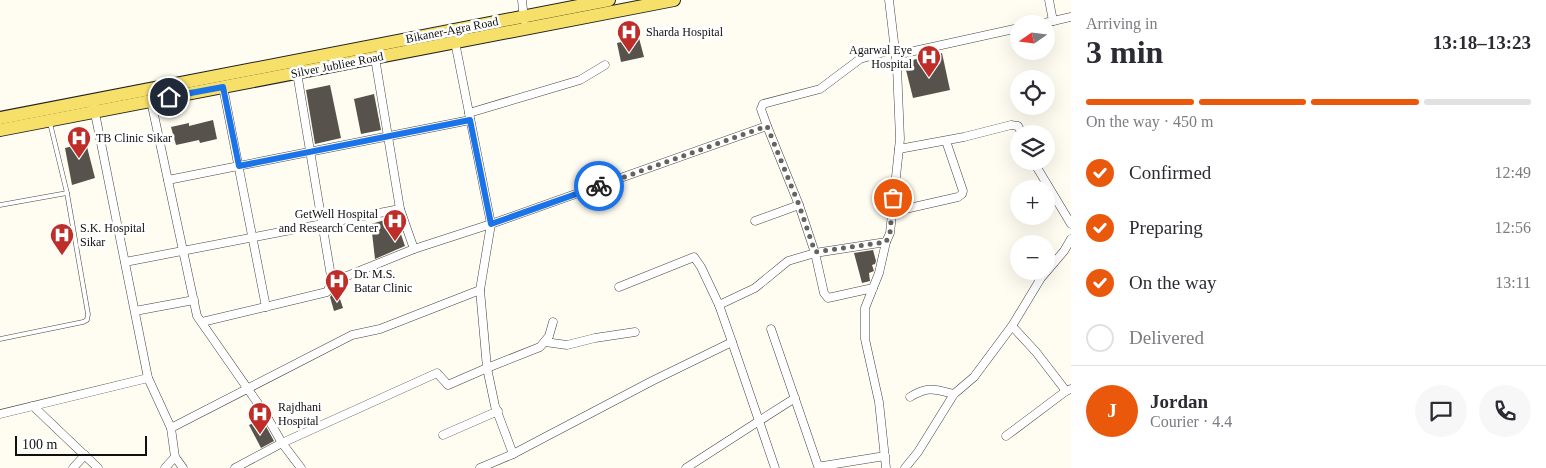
<!DOCTYPE html>
<meta charset="utf-8">
<style>
:root{--surface:#fff;--page:#f7f7f7;--text:#2b2b33;--muted:#7c7c81;--line:#e1e1e2;--accent:#ea580c}
body{margin:0;font-family:"Times New Roman",serif;background:var(--page);color:var(--text);height:100vh;display:flex;flex-direction:column;font-size:19px;white-space:nowrap}
*{box-sizing:border-box;margin:0}
p{font-size:16px;color:var(--muted)}
.icon{flex:none;width:28px;height:28px;fill:none;stroke:currentColor;stroke-width:2;stroke-linecap:round;stroke-linejoin:round}
.map{position:relative;flex:1;overflow:hidden}
.sheet{display:flex;flex-direction:column;background:var(--surface);width:475px}
.sheet>*{flex:none}
.needle{width:32px;rotate:256deg}
.fabs{position:absolute;left:1010px;top:15px;display:grid;gap:10px}
.fabs a{display:grid;place-items:center;width:45px;height:45px;border-radius:50%;background:var(--surface);box-shadow:0 5px 20px #0002;font-size:25px}
.scale{position:absolute;left:15px;bottom:12px;width:132px;box-sizing:border-box;padding-left:5px;border:2px solid #101010;border-top:0;font-size:14px;line-height:18px;white-space:nowrap;color:#101010;-webkit-text-stroke:4px #fff;paint-order:stroke}
.pin{position:absolute;display:grid;place-items:center;width:42px;height:42px;color:#fff;margin:-21px;border:2px solid #fff;border-radius:50%;box-shadow:0 1px 5px #0007}
.courier{position:absolute;display:grid;place-items:center;width:50px;height:50px;margin:-25px;border:4px solid #1a73e8;border-radius:50%;background:#fff;color:#222;box-shadow:0 1px 6px #0007}
.headline em{font-style:normal;font-weight:800}
.headline div{display:flex;flex-direction:column-reverse}
.headline{display:flex;align-items:center;justify-content:space-between;height:85px;padding:0 15px}
h1{font-size:32px;font-weight:800;line-height:38px}
.bar{display:grid;grid-template-columns:repeat(4,1fr);gap:8px 5px;align-content:center;height:60px;padding:0 15px}
.bar i{height:6px;border-radius:4px;background:var(--line)}
.bar .selected{background:var(--accent)}
.bar p{grid-column:span 4}
.line{display:flex;align-items:center;gap:12px;padding:0 15px;border-top:1px solid var(--line)}
.line div{flex:1}
.round{display:grid;place-items:center;flex:none;width:52px;height:52px;border-radius:26px;background:var(--page)}
ol{padding:0 15px;list-style:none}
li{display:flex;align-items:center;gap:15px;height:55px}
li p{margin-inline-start:auto}
li .icon{padding:5px;border-radius:50%;background:var(--accent);color:#fff;stroke-width:4}
li:last-child{color:var(--muted)}
li i{width:28px;height:28px;border:2px solid var(--line);border-radius:50%}
main{display:flex;flex:1;min-height:0}
.map>svg:first-child{display:block}
</style>
<main>
<div class="map">
<svg width="1071" height="468" viewBox="0 0 1071 468">
<rect width="100%" height="100%" fill="#fffdf2"/>
<g fill="#58524c">
<polygon points="639,38 644,57 621,62 617,43"/>
<polygon points="942,53 950,90 913,98 904,62"/>
<polygon points="330,85 341,138 315,144 306,90"/>
<polygon points="374,94 381,130 361,134 354,99"/>
<polygon points="213,120 217,139 200,143 199,140 176,145 171,127 189,123 189,126"/>
<polygon points="86,143 95,178 72,185 65,148"/>
<polygon points="395,217 405,246 375,259 371,224"/>
<polygon points="873,250 876,261 875,264 872,265 874,271 869,273 870,281 862,283 854,253"/>
<polygon points="337,290 343,308 334,311 330,297 334,291"/>
<polygon points="262,419 274,441 261,448 249,425"/>
</g>
<g fill="none" stroke-linecap="round" stroke-linejoin="round">
<g stroke="#434343" stroke-width="5">
<g id="service">
<polyline points="0,205 67,193"/>
<polyline points="0,339 83,322 87,320 88,314 67,193 50,123"/>
</g>
</g>
<g stroke="#434343" stroke-width="9">
<g id="minor">
<polyline points="522,0 524,20"/>
<polyline points="1049,0 1053,21"/>
<polyline points="1040,24 1071,17"/>
<polyline points="455,42 491,224 480,290 487,368 495,406 513,454 480,468"/>
<polyline points="896,55 1019,28"/>
<polyline points="375,58 400,209"/>
<polyline points="297,73 332,282 414,249"/>
<polyline points="223,87 266,307"/>
<polyline points="151,101 197,316 266,415 282,443 301,468"/>
<polyline points="94,108 148,378 171,428 175,457 183,468"/>
<polyline points="469,113 580,80 605,65"/>
<polyline points="767,126 761,109 763,104 820,89 860,59 895,49"/>
<polyline points="899,149 964,137 1011,125 1018,126 1022,134"/>
<polyline points="1033,161 1071,224"/>
<polyline points="168,180 470,120"/>
<polyline points="892,212 958,197 962,194 963,191 946,141"/>
<polyline points="755,221 799,205"/>
<polyline points="125,262 400,209 414,249 491,224 767,126 799,205 815,253 788,261 755,288 719,305 732,342"/>
<polyline points="619,287 694,257 701,267 719,305"/>
<polyline points="873,288 828,298 824,293 815,253 886,242 890,233 900,139 897,67 889,0"/>
<polyline points="135,311 194,300"/>
<polyline points="202,322 327,292 332,282"/>
<polyline points="1012,326 1036,352 1066,391"/>
<polyline points="771,329 818,466 823,466 885,456"/>
<polyline points="545,342 567,345 595,338 635,332"/>
<path d="M 910,397 C 928,386 934,389 954,394"/>
<polyline points="33,406 98,468"/>
<polyline points="0,414 148,378"/>
<polyline points="171,428 352,335 380,329 480,290"/>
<polyline points="443,435 498,411"/>
<polyline points="1006,436 1066,391 1071,389"/>
<polyline points="513,454 652,381 732,342 759,421 686,468"/>
<polyline points="73,468 85,455"/>
<polyline points="165,468 175,457"/>
<polyline points="235,468 282,443 437,373 448,385 487,368 540,347 549,336 553,322"/>
<polyline points="775,468 759,421 795,398"/>
<polyline points="886,468 879,402 865,339 865,308 879,273 886,242"/>
<polyline points="905,468 918,452 954,394 974,377 1012,326 1041,278 1064,251 1071,239"/>
</g>
</g>
<g stroke="#212121" stroke-width="14">
<g id="primary">
<polyline points="0,118 609,0"/>
<polyline points="0,130 674,0"/>
</g>
</g>
<use href="#service" stroke="#fff" stroke-width="4"/>
<use href="#minor" stroke="#fff" stroke-width="8"/>
<use href="#primary" stroke="#f7e06a" stroke-width="12"/>
</g>
<g fill="none" stroke-linecap="round" stroke-linejoin="round">
<polyline stroke="#64635f" stroke-width="5" stroke-dasharray="0 9" points="599,186 767,126 799,205 815,252 886,242 890,233 893,198"/>
<polyline stroke="#1a73e8" stroke-width="6" points="169,97 223,87 239,166 470,120 491,224 599,186"/>
</g>
<defs>
<g id="hospital-pin" transform="scale(1.25)"><path d="M0 17L-7.5 6A9.5 9.5 0 1 1 7.5 6Z" fill="#bf2d28" stroke="#fff"/><path d="M-5-5h3v3.5h4V-5h3V5h-3V1.5h-4V5h-3Z" fill="#fff"/></g>
</defs>
<g fill-rule="evenodd">
<use href="#hospital-pin" x="629" y="32"/>
<use href="#hospital-pin" x="929" y="57"/>
<use href="#hospital-pin" x="79" y="138"/>
<use href="#hospital-pin" x="395" y="221"/>
<use href="#hospital-pin" x="62" y="235"/>
<use href="#hospital-pin" x="337" y="281"/>
<use href="#hospital-pin" x="260" y="414"/>
</g>
<g text-anchor="middle" stroke-width="5" stroke-linejoin="round" paint-order="stroke">
<g font-size="12" fill="#101010" stroke="#fff">
<text transform="translate(452 30) rotate(-11)" y="4">Bikaner-Agra Road</text>
<text transform="translate(337 65) rotate(-11)" y="4">Silver Jubliee Road</text>
</g>
<g font-size="12" fill="#101010" stroke="#fff" text-anchor="start">
<text x="646" y="36">Sharda Hospital</text>
<text x="912" y="54" text-anchor="end">Agarwal Eye<tspan x="912" dy="14">Hospital</tspan></text>
<text x="96" y="142">TB Clinic Sikar</text>
<text x="378" y="218" text-anchor="end">GetWell Hospital<tspan x="378" dy="14">and Research Center</tspan></text>
<text x="80" y="232">S.K. Hospital<tspan x="80" dy="14">Sikar</tspan></text>
<text x="354" y="278">Dr. M.S.<tspan x="354" dy="14">Batar Clinic</tspan></text>
<text x="278" y="411">Rajdhani<tspan x="278" dy="14">Hospital</tspan></text>
</g>
</g>
</svg>
<div class="fabs">
<a><svg class="needle" viewBox="-14 -14 28 28"><path d="M0-13l5 13h-10z" fill="#e53935"/><path d="M0 13l5-13h-10z" fill="#7c7c81"/></svg></a>
<a><svg class="icon" aria-label="locate" viewBox="0 0 24 24"><circle cx="12" cy="12" r="6"/><path d="M12 2v4M12 18v4M2 12h4M18 12h4"/></svg></a>
<a><svg class="icon" aria-label="layers" viewBox="0 0 24 24"><path d="M12 4l9 5-9 5-9-5zM3 14l9 5 9-5"/></svg></a>
<a>+</a>
<a>−</a>
</div>
<div class="scale">100 m</div>
<div class="pin" style="left:893px;top:198px;background:#ea580c"><svg class="icon" aria-label="bag" viewBox="0 0 24 24"><path d="M5 8h14l-1 12H6zM9 8a3 3 0 0 1 6 0"/></svg></div>
<div class="pin" style="left:169px;top:97px;background:#1f2937"><svg class="icon" aria-label="home" viewBox="0 0 24 24"><path d="M3 11l9-7 9 7M6 9v11h12V9"/></svg></div>
<div class="courier" style="left:599px;top:186px"><svg class="icon" aria-label="bike" viewBox="0 0 24 24"><circle cx="6" cy="16" r="4"/><circle cx="18" cy="16" r="4"/><path d="M6 16l4-8h5l3 8M10 8l3 8H6M13 5h3"/></svg></div>
</div>
<section class="sheet">
<div class="headline"><div><h1>3 min</h1><p>Arriving in</p></div><em>13:18–13:23</em></div>
<div class="bar"><i class="selected"></i><i class="selected"></i><i class="selected"></i><i></i><p>On the way · 450 m</p></div>
<ol>
<li><svg class="icon" aria-label="check" viewBox="0 0 24 24"><path d="M5 12l5 5 9-10"/></svg>Confirmed<p>12:49</p></li>
<li><svg class="icon" aria-label="check" viewBox="0 0 24 24"><path d="M5 12l5 5 9-10"/></svg>Preparing<p>12:56</p></li>
<li><svg class="icon" aria-label="check" viewBox="0 0 24 24"><path d="M5 12l5 5 9-10"/></svg>On the way<p>13:11</p></li>
<li><i></i>Delivered</li>
</ol>
<div class="line" style="height:90px"><b class="round" style="background:var(--accent);color:#fff">J</b><div><b>Jordan</b><p>Courier · 4.4</p></div><a class="round"><svg class="icon" aria-label="chat" viewBox="0 0 24 24"><path d="M4 5h16v11H9l-5 4z"/></svg></a><a class="round"><svg class="icon" aria-label="phone" viewBox="0 0 24 24"><path d="M5 4h4l2 5-3 2q2 4 5 5l2-3 5 2v4C11 20 4 13 5 4z"/></svg></a></div>
</section>
</main>
